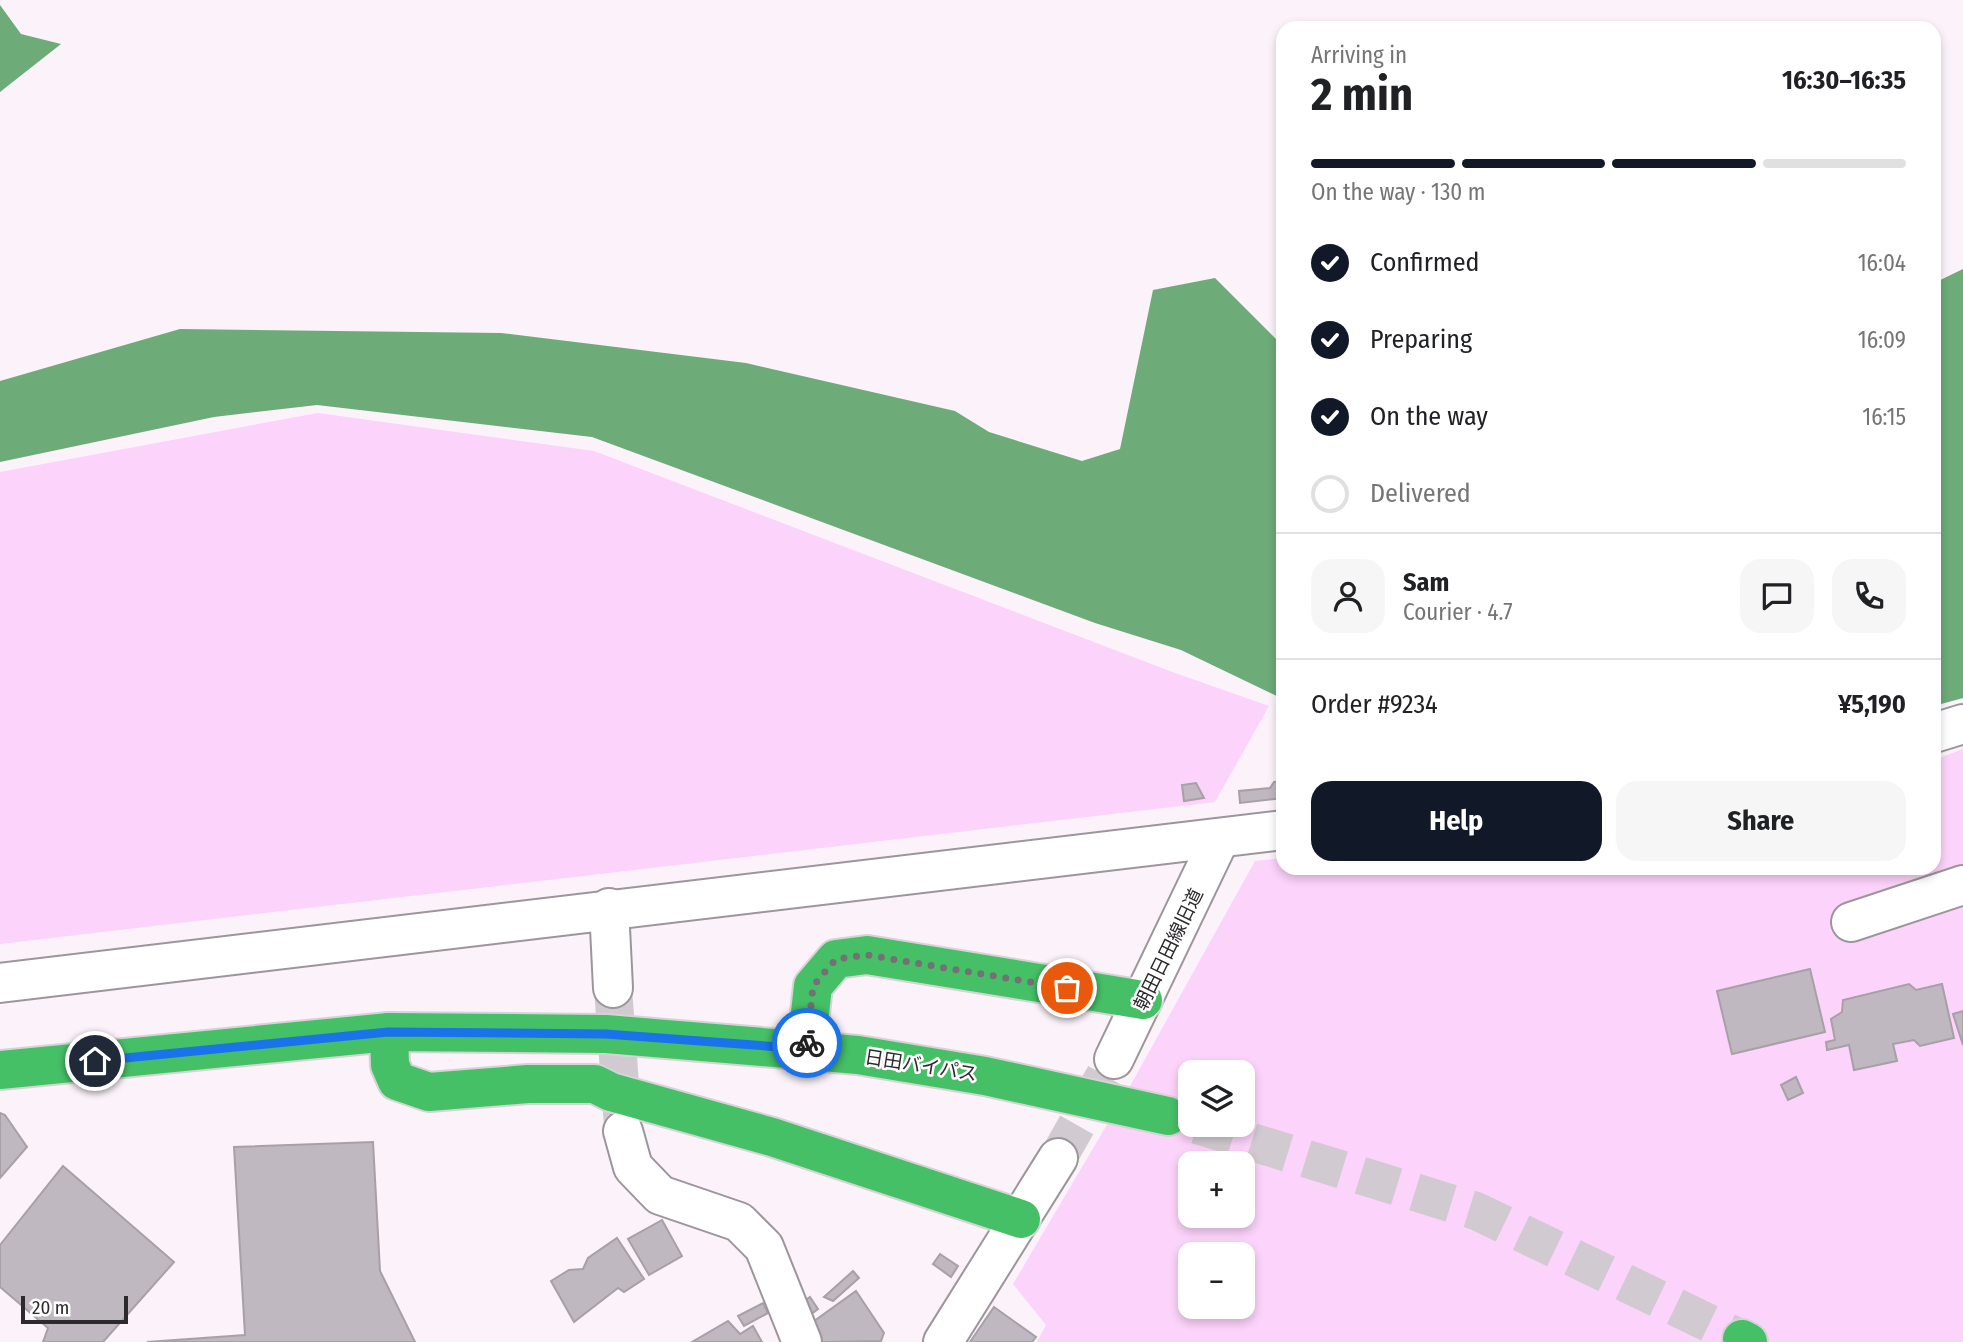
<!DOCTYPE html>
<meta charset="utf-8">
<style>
:root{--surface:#fff;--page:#f6f6f6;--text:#202124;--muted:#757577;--line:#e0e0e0;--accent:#111827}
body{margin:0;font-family:"Fira Sans Condensed","Noto Sans JP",sans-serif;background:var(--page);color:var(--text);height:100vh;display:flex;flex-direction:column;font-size:26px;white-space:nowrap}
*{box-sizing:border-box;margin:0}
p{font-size:23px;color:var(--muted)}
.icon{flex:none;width:38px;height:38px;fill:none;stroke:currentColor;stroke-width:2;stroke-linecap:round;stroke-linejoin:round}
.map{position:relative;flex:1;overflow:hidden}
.panel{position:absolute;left:1276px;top:21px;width:665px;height:854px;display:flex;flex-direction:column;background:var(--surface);border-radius:21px;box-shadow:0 4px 10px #0003}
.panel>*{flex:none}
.fabs{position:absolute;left:1178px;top:1060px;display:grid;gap:14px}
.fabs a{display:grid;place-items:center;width:77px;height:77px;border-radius:14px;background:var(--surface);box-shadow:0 4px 10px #0003;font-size:35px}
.scale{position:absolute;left:21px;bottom:18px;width:107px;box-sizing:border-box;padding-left:7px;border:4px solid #2d2a2d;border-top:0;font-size:19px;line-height:24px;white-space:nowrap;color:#2d2a2d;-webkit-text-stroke:5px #fff;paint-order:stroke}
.pin{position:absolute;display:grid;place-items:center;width:60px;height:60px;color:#fff;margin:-30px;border:4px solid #fff;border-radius:50%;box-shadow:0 2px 7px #0007}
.courier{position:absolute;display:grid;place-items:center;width:70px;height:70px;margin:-35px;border:5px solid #1a73e8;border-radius:50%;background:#fff;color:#222;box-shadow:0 2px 9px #0007}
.head em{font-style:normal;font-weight:700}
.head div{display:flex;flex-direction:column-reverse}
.head{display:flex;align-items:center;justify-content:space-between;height:119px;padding:0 35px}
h1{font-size:46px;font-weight:700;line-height:52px}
.bar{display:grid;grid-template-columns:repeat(4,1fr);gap:10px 7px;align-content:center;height:84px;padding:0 35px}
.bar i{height:9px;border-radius:5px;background:var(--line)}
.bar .active{background:var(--accent)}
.bar p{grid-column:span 4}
.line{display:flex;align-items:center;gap:18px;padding:0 35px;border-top:2px solid var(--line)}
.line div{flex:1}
.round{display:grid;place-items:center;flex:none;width:74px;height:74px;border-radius:21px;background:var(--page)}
ol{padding:0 35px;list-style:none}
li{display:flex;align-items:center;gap:21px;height:77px}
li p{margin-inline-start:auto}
li .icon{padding:7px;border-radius:50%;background:var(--accent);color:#fff;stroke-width:4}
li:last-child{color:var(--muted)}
li i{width:38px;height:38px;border:4px solid var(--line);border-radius:50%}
.action{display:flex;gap:14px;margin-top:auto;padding:14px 35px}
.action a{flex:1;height:80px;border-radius:21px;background:var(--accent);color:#fff;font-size:28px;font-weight:700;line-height:80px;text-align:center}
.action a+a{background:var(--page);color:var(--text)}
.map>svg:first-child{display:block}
</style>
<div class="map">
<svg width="1963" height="1342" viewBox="0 0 1963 1342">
<rect width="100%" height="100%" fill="#fbf2fa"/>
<g fill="#fcd3fa" fill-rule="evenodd">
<polygon points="318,413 594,451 1175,673 1269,706 1215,802 0,944 0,472"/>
<path d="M 1963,749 L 1963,1342 L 1037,1342 L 1046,1325 L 1013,1284 L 1134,1079 L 1255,861 L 1283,858 L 1283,868 L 1934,868 L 1934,760 ZM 1190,1073 L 1242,1073 L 1242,1125 L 1190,1125 ZM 1190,1164 L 1242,1164 L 1242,1216 L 1190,1216 ZM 1190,1255 L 1242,1255 L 1242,1307 L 1190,1307 Z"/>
</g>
<g fill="#6dab78">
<polygon points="0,5 21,34 61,44 0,92"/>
<polygon points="1963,269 1963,698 1934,706 1934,283"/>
<polygon points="1215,278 1283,346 1283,699 1181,650 1095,623 592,437 317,405 214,417 0,462 0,381 180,329 501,333 746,363 955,411 989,432 1082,461 1120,449 1153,290"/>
</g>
<g fill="#c0b8c0" stroke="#a89fa7" stroke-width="2">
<polygon points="1283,781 1283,798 1240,803 1239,791 1270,788 1274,782"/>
<polygon points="1196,783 1204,798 1184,801 1182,785"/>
<polygon points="1810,969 1825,1032 1732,1054 1717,991"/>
<polygon points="1909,984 1916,990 1942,984 1954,1038 1920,1046 1914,1040 1893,1044 1897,1061 1854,1070 1849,1045 1827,1050 1826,1042 1835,1040 1831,1019 1842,1012 1843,1000"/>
<polygon points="1963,1011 1963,1045 1953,1014"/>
<polygon points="1796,1077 1803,1093 1788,1100 1781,1085"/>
<polygon points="0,1113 5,1115 27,1147 0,1178"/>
<polygon points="373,1142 380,1271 415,1342 147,1342 245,1335 234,1147"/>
<polygon points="63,1166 174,1262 103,1342 43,1342 48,1328 0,1287 0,1245"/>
<polygon points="662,1220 682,1256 649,1275 628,1239"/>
<polygon points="617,1238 644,1279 624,1292 618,1288 574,1322 551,1281 569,1270 583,1269 588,1258"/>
<polygon points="940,1254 958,1266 951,1277 933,1264"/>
<polygon points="853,1271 859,1278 833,1301 824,1297"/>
<polygon points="856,1291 884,1333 881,1341 822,1342 810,1324"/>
<polygon points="810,1297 818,1309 806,1318 798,1306"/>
<polygon points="763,1303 768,1313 744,1326 738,1316"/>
<polygon points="994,1307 1036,1337 1032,1342 970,1342"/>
<polygon points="728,1321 740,1334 753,1326 762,1342 692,1342"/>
</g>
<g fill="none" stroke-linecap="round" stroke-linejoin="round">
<g stroke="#d2cad1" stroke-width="38" stroke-dasharray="38 19" stroke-linecap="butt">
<polyline points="613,988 623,1126"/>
<polyline points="1058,1158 1114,1059"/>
</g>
<polyline stroke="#d2cad1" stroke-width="38" stroke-dasharray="38 19" stroke-linecap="butt" points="1197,1125 1476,1211 1742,1339"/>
<g stroke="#9d959c" stroke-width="42">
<g id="minor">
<polyline points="1934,733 1963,724"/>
<polyline points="609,908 613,988"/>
<polyline points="1851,922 1963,885"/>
<polyline points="0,983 1283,830"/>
<polyline points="1114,1059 1220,838"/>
<polyline points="623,1131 633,1167 660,1195 739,1222 764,1247 802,1342"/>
<polyline points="943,1342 1058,1158"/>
</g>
</g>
<g stroke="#d5d4d5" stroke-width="42">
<g id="highway">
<polyline points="389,1032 390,1065 397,1081 429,1092 528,1084 595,1084 611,1092 772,1137 1021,1219"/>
<polyline points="806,1049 813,986 836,959 867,955 1143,1000"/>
<polyline points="0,1070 389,1032 606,1034 858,1055 985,1076 1168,1116"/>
<polyline points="1742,1339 1748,1342"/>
</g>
</g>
<use href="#minor" stroke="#fff" stroke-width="38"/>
<use href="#highway" stroke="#46c066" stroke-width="38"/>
</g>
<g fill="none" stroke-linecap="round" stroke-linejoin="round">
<polyline stroke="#757075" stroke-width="7" stroke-dasharray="0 12.6" points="807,1043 813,986 836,959 867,955 1067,988"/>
<polyline stroke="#1a73e8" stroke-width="9" points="95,1061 388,1032 606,1034 806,1049 807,1043"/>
</g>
<g text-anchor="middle" stroke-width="5" stroke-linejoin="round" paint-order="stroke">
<g font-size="19" fill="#2d2a2d" stroke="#fff">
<text transform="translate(1168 949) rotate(-64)" y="7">朝田日田線旧道</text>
<text transform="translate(921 1065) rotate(9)" y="7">日田バイパス</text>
</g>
</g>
</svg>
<div class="fabs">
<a><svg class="icon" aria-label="layers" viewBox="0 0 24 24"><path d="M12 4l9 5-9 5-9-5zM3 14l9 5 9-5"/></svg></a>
<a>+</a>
<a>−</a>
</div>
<div class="scale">20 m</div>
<div class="pin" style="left:1067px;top:988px;background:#ea580c"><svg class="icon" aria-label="bag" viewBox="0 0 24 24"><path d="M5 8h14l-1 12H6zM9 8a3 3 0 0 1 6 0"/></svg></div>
<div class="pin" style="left:95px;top:1061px;background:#1f2937"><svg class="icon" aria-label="home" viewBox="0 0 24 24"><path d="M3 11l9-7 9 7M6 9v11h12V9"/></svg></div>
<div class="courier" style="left:807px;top:1043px"><svg class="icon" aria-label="bike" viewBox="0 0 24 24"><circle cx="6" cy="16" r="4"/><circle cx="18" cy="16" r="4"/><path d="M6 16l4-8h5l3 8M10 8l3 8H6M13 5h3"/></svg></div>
<section class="panel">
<div class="head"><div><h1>2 min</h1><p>Arriving in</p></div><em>16:30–16:35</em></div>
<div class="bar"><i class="active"></i><i class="active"></i><i class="active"></i><i></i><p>On the way · 130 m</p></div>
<ol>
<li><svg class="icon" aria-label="check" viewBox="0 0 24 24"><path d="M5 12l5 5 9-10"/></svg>Confirmed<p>16:04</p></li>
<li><svg class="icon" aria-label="check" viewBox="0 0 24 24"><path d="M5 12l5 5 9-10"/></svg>Preparing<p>16:09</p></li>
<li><svg class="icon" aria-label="check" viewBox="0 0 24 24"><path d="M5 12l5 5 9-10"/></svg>On the way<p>16:15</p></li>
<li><i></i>Delivered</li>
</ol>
<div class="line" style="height:126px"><a class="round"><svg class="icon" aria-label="person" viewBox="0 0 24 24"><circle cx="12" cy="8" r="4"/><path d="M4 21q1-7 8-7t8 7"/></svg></a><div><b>Sam</b><p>Courier · 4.7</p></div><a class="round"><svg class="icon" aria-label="chat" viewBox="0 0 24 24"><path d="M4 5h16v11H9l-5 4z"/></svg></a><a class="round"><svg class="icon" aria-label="phone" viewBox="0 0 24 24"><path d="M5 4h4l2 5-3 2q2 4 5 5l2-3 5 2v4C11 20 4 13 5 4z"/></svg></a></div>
<div class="line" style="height:91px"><div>Order #9234</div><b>¥5,190</b></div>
<div class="action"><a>Help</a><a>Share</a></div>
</section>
</div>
